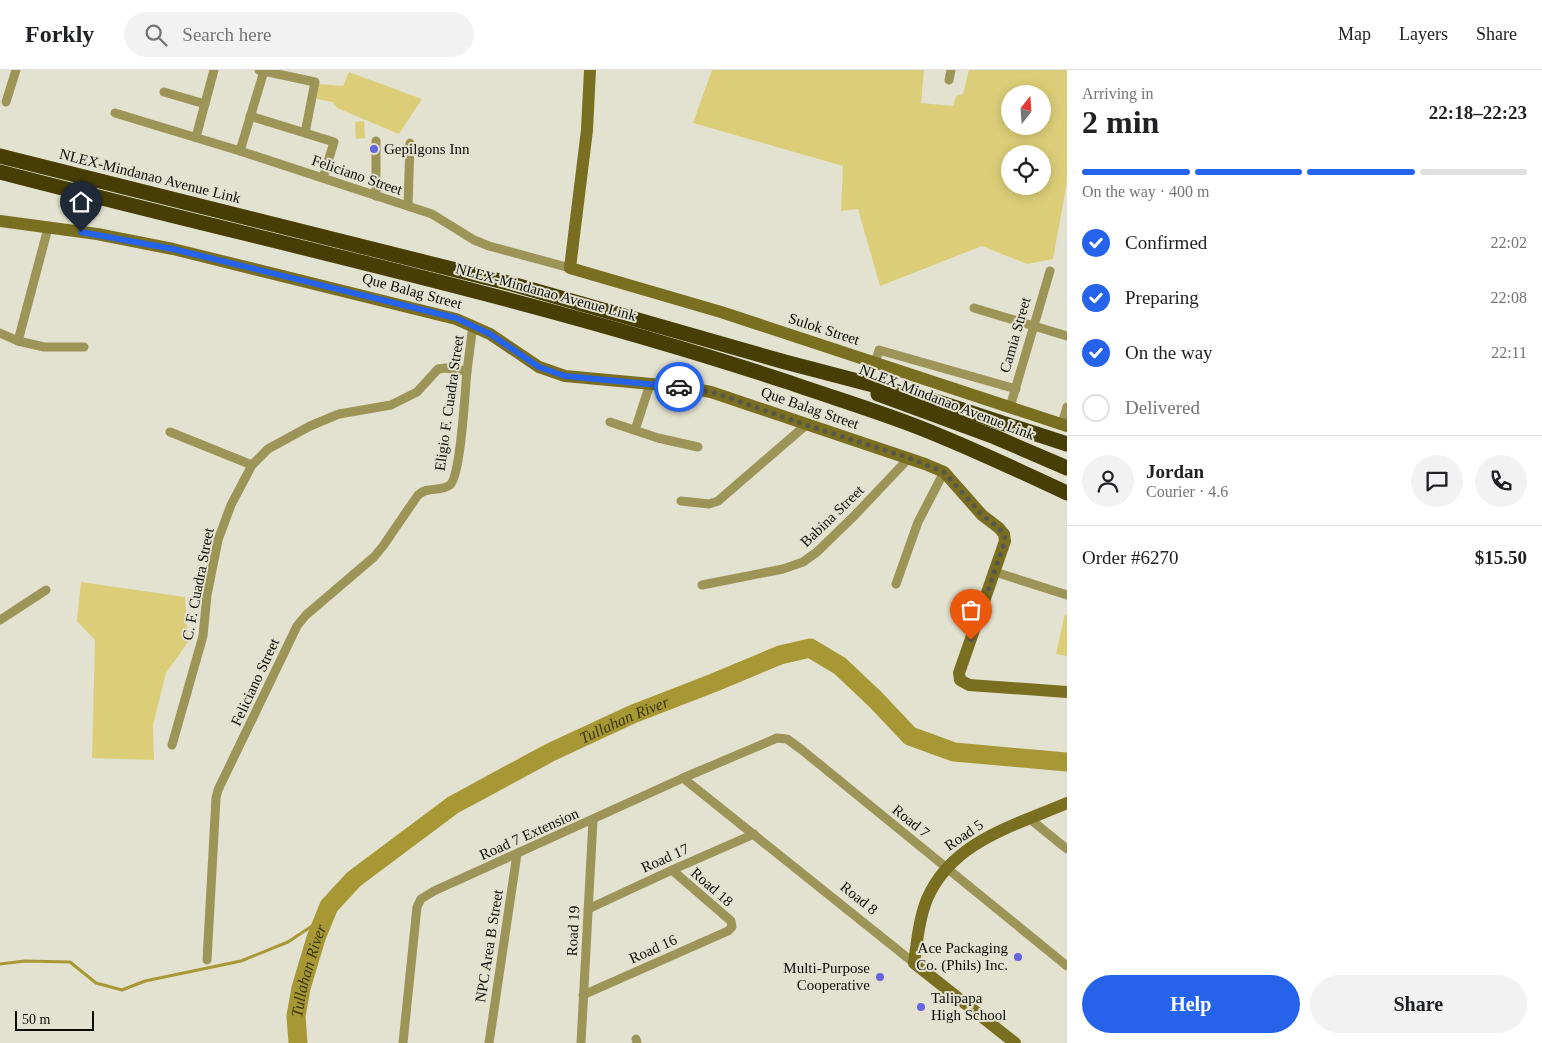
<!DOCTYPE html>
<meta charset="utf-8">
<style>
:root{--surface:#fff;--page:#f2f2f2;--text:#202124;--muted:#757577;--line:#e0e0e0;--accent:#2563eb}
body{margin:0;font-family:"Times New Roman",serif;background:var(--page);color:var(--text);height:100vh;display:flex;flex-direction:column;font-size:19px;white-space:nowrap}
*{box-sizing:border-box;margin:0}
p{font-size:16px;color:var(--muted)}
.icon{flex:none;width:28px;height:28px;fill:none;stroke:currentColor;stroke-width:2;stroke-linecap:round;stroke-linejoin:round}
.map{position:relative;flex:1;overflow:hidden}
.sheet{display:flex;flex-direction:column;background:var(--surface);width:475px}
.sheet>*{flex:none}
.needle{width:32px;rotate:17deg}
.buttons{position:absolute;left:1001px;top:15px;display:grid;gap:10px}
.buttons a{display:grid;place-items:center;width:50px;height:50px;border-radius:50%;background:var(--surface);box-shadow:0 2px 12px #0003;font-size:25px}
.scale{position:absolute;left:15px;bottom:12px;width:79px;box-sizing:border-box;padding-left:5px;border:2px solid #0c0c06;border-top:0;font-size:14px;line-height:18px;white-space:nowrap;color:#0c0c06;-webkit-text-stroke:4px #e3e1cf;paint-order:stroke}
.pin{position:absolute;display:grid;place-items:center;width:42px;height:42px;color:#fff;margin:-51px -21px;border-radius:50% 50% 50% 0;rotate:-45deg;box-shadow:0 0 5px #0007}
.pin .icon{rotate:45deg}
.courier{position:absolute;display:grid;place-items:center;width:50px;height:50px;margin:-25px;border:4px solid #2563eb;border-radius:50%;background:#fff;color:#222;box-shadow:0 1px 6px #0007}
.summary em{font-style:normal;font-weight:700}
.summary div{display:flex;flex-direction:column-reverse}
.summary{display:flex;align-items:center;justify-content:space-between;height:85px;padding:0 15px}
h1{font-size:32px;font-weight:700;line-height:38px}
.bar{display:grid;grid-template-columns:repeat(4,1fr);gap:8px 5px;align-content:center;height:60px;padding:0 15px}
.bar i{height:6px;border-radius:4px;background:var(--line)}
.bar .active{background:var(--accent)}
.bar p{grid-column:span 4}
.line{display:flex;align-items:center;gap:12px;padding:0 15px;border-top:1px solid var(--line)}
.line div{flex:1}
.round{display:grid;place-items:center;flex:none;width:52px;height:52px;border-radius:26px;background:var(--page)}
ol{padding:0 15px;list-style:none}
li{display:flex;align-items:center;gap:15px;height:55px}
li p{margin-inline-start:auto}
li .icon{padding:5px;border-radius:50%;background:var(--accent);color:#fff;stroke-width:4}
li:last-child{color:var(--muted)}
li i{width:28px;height:28px;border:2px solid var(--line);border-radius:50%}
.action{display:flex;gap:10px;margin-top:auto;padding:10px 15px}
.action a{flex:1;height:58px;border-radius:30px;background:var(--accent);color:#fff;font-size:20px;font-weight:700;line-height:58px;text-align:center}
.action a+a{background:var(--page);color:var(--text)}
header{display:flex;align-items:center;gap:30px;box-sizing:border-box;height:70px;padding:0 25px;background:var(--surface);border-bottom:1px solid var(--line)}
header strong{font-size:24px}
nav{display:flex;gap:28px;margin-inline-start:auto;font-size:18px}
.search{width:350px;height:45px;background:var(--page);display:flex;align-items:center;gap:12px;box-sizing:border-box;padding:0 18px;border-radius:28px;color:var(--muted);font-size:19px}
main{display:flex;flex:1;min-height:0}
.map>svg:first-child{display:block}
</style>
<header>
<strong>Forkly</strong>
<div class="search"><svg class="icon" aria-label="search" viewBox="0 0 24 24"><circle cx="10" cy="10" r="6"/><path d="M15 15l6 6"/></svg>Search here</div>
<nav><a>Map</a><a>Layers</a><a>Share</a></nav>
</header>
<main>
<div class="map">
<svg width="1067" height="973" viewBox="0 0 1067 973">
<rect width="100%" height="100%" fill="#e3e1cf"/>
<g fill="#dcce78" fill-rule="evenodd">
<path d="M 712,0 L 924,0 L 921,33 L 953,36 L 956,26 L 963,24 L 969,0 L 1067,0 L 1067,112 L 1053,189 L 1027,194 L 982,176 L 880,216 L 858,139 L 841,141 L 843,96 L 693,53 ZM 1010,24 L 1042,24 L 1042,56 L 1010,56 ZM 1010,84 L 1042,84 L 1042,116 L 1010,116 Z"/>
<polygon points="349,2 422,29 399,64 337,38 333,32 317,29 318,14 343,16"/>
<polygon points="364,51 365,68 356,69 355,52"/>
<polygon points="81,512 185,527 188,572 166,603 153,655 154,690 92,688 95,570 77,551"/>
<polygon points="1065,544 1067,544 1067,586 1056,584"/>
</g>
<g fill="none" stroke-linecap="round" stroke-linejoin="round">
<polyline stroke="#a89835" stroke-width="3" points="0,894 25,891 70,892 96,913 122,920 145,911 241,891 288,872 324,848"/>
<path stroke="#a89835" stroke-width="19" id="s1" d="M 298,973 L 296,946 L 301,918 L 316,868 L 329,836 L 354,809 L 453,735 L 551,682 L 633,644 L 713,613 L 780,585 L 810,578 L 840,596 L 875,629 L 910,666 L 954,682 L 1067,692"/>
<g stroke="#9d9458" stroke-width="9">
<polyline points="259,0 315,12 305,63"/>
<polyline points="949,10 951,0"/>
<polyline points="164,22 205,34"/>
<polyline points="6,32 16,0"/>
<polyline points="115,43 240,81 432,144 474,170 489,176 570,198"/>
<polyline points="250,46 334,72 323,108"/>
<polyline points="196,67 214,0"/>
<polyline points="240,81 264,1"/>
<polyline points="376,126 376,71"/>
<polyline points="408,136 410,73"/>
<polyline points="974,238 1067,266"/>
<polyline points="0,263 18,271 44,277 84,277"/>
<polyline points="18,271 48,158"/>
<polyline points="875,293 879,280 1016,319"/>
<polyline points="1010,337 1050,201"/>
<polyline points="610,352 658,368 698,377"/>
<polyline points="1062,354 1067,337"/>
<polyline points="635,360 650,314"/>
<polyline points="170,362 252,395"/>
<polyline points="681,431 709,434 718,431 806,355"/>
<polyline points="995,502 1067,525"/>
<polyline points="896,514 918,452 944,402"/>
<polyline points="702,515 783,499 803,492 817,482 855,445 909,388"/>
<polyline points="0,550 46,520"/>
<polyline points="172,675 203,566 207,525 218,470 231,435 252,395 268,379 310,356 339,344 391,335 417,322 438,299 445,298 467,301"/>
<polyline points="683,708 914,893"/>
<polyline points="1030,749 1067,779"/>
<polyline points="588,839 672,800 754,764"/>
<path d="M 207,890 L 216,728 L 218,720 L 297,556 L 306,545 L 374,487 L 383,476 L 418,425 C 427,416 441,422 450,415 C 461,405 465,320 467,301 C 469,286 471,271 473,255"/>
<polyline points="583,925 728,861 732,857 731,851 672,800"/>
<polyline points="636,969 637,973"/>
<polyline points="403,973 417,837 421,829 434,821 683,708 777,668 787,669 802,680 1067,896"/>
<polyline points="489,973 517,784"/>
<polyline points="581,973 593,750"/>
</g>
<g stroke="#7a6e20" stroke-width="12">
<polyline points="590,0 587,60 570,198 721,242 1067,356"/>
<polyline points="0,151 97,164 173,179 456,249 490,264 539,297 565,306 684,317 711,322 925,394 944,402 982,445 999,458 1004,464 1005,471 959,603 960,610 969,615 1067,622"/>
<path d="M 1015,973 L 914,893 C 917,872 919,849 927,829 C 952,771 1014,756 1067,733"/>
</g>
<g stroke="#463e05" stroke-width="15">
<polyline points="0,86 512,214 785,292 938,332 1067,374"/>
<path d="M 0,102 C 264,171 532,227 791,313 C 834,328 877,341 918,357 C 969,377 1018,400 1067,423"/>
<polyline points="878,324 995,367 1067,398"/>
</g>
</g>
<g fill="none" stroke-linecap="round" stroke-linejoin="round">
<polyline stroke="#57574c" stroke-width="5" stroke-dasharray="0 9" points="679,317 711,322 727,327 806,355 909,388 944,402 982,445 999,458 1004,464 1005,471 971,570"/>
<polyline stroke="#2563eb" stroke-width="6" points="81,162 173,179 456,248 490,264 539,297 565,306 679,317"/>
</g>
<g fill="#6864de" stroke="#e3e1cf" stroke-width="2">
<circle cx="374" cy="79" r="5"/>
<circle cx="1018" cy="887" r="5"/>
<circle cx="880" cy="907" r="5"/>
<circle cx="921" cy="937" r="5"/>
</g>
<g text-anchor="middle" stroke-width="4" stroke-linejoin="round" paint-order="stroke">
<g font-size="15" fill="#0c0c06" stroke="#e3e1cf" text-anchor="start">
<text x="384" y="84">Gepilgons Inn</text>
<text x="1008" y="883" text-anchor="end">Ace Packaging<tspan x="1008" dy="17">Co. (Phils) Inc.</tspan></text>
<text x="870" y="903" text-anchor="end">Multi-Purpose<tspan x="870" dy="17">Cooperative</tspan></text>
<text x="931" y="933">Talipapa<tspan x="931" dy="17">High School</tspan></text>
</g>
<g font-size="15" fill="#0c0c06" stroke="#e3e1cf">
<text transform="translate(357 105) rotate(19)" y="5">Feliciano Street</text>
<text transform="translate(150 106) rotate(14)" y="5">NLEX-Mindanao Avenue Link</text>
<text transform="translate(412 221) rotate(15)" y="5">Que Balag Street</text>
<text transform="translate(546 222) rotate(15)" y="5">NLEX-Mindanao Avenue Link</text>
<text transform="translate(824 259) rotate(18)" y="5">Sulok Street</text>
<text transform="translate(1015 265) rotate(-74)" y="5">Camia Street</text>
<text transform="translate(947 332) rotate(21)" y="5">NLEX-Mindanao Avenue Link</text>
<text transform="translate(449 333) rotate(-82)" y="5">Eligio F. Cuadra Street</text>
<text transform="translate(810 338) rotate(19)" y="5">Que Balag Street</text>
<text transform="translate(832 446) rotate(-44)" y="5">Babina Street</text>
<text transform="translate(198 514) rotate(-79)" y="5">C. F. Cuadra Street</text>
<text transform="translate(255 612) rotate(-65)" y="5">Feliciano Street</text>
<text transform="translate(911 751) rotate(39)" y="5">Road 7</text>
<text transform="translate(529 764) rotate(-24)" y="5">Road 7 Extension</text>
<text transform="translate(964 765) rotate(-34)" y="5">Road 5</text>
<text transform="translate(665 788) rotate(-24)" y="5">Road 17</text>
<text transform="translate(712 817) rotate(41)" y="5">Road 18</text>
<text transform="translate(859 828) rotate(39)" y="5">Road 8</text>
<text transform="translate(573 861) rotate(-87)" y="5">Road 19</text>
<text transform="translate(489 876) rotate(-81)" y="5">NPC Area B Street</text>
<text transform="translate(653 879) rotate(-24)" y="5">Road 16</text>
</g>
<g font-size="16" font-style="italic" fill="#3c360c" stroke="#e3e1cf">
<text dy="6" stroke="none"><textPath href="#s1" startOffset="494">Tullahan River</textPath></text>
<text dy="6" stroke="none"><textPath href="#s1" startOffset="74">Tullahan River</textPath></text>
</g>
</g>
</svg>
<div class="buttons">
<a><svg class="needle" viewBox="-14 -14 28 28"><path d="M0-13l5 13h-10z" fill="#e53935"/><path d="M0 13l5-13h-10z" fill="#757577"/></svg></a>
<a><svg class="icon" aria-label="locate" viewBox="0 0 24 24"><circle cx="12" cy="12" r="6"/><path d="M12 2v4M12 18v4M2 12h4M18 12h4"/></svg></a>
</div>
<div class="scale">50 m</div>
<div class="pin" style="left:971px;top:570px;background:#ea580c"><svg class="icon" aria-label="bag" viewBox="0 0 24 24"><path d="M5 8h14l-1 12H6zM9 8a3 3 0 0 1 6 0"/></svg></div>
<div class="pin" style="left:81px;top:162px;background:#1f2937"><svg class="icon" aria-label="home" viewBox="0 0 24 24"><path d="M3 11l9-7 9 7M6 9v11h12V9"/></svg></div>
<div class="courier" style="left:679px;top:317px"><svg class="icon" aria-label="car" viewBox="0 0 24 24"><path d="M5 17H2v-5l4-1 3-4h7l3 4 3 1v5h-3M9 17h6M6 11h13"/><circle cx="7" cy="17" r="2"/><circle cx="17" cy="17" r="2"/></svg></div>
</div>
<section class="sheet">
<div class="summary"><div><h1>2 min</h1><p>Arriving in</p></div><em>22:18–22:23</em></div>
<div class="bar"><i class="active"></i><i class="active"></i><i class="active"></i><i></i><p>On the way · 400 m</p></div>
<ol>
<li><svg class="icon" aria-label="check" viewBox="0 0 24 24"><path d="M5 12l5 5 9-10"/></svg>Confirmed<p>22:02</p></li>
<li><svg class="icon" aria-label="check" viewBox="0 0 24 24"><path d="M5 12l5 5 9-10"/></svg>Preparing<p>22:08</p></li>
<li><svg class="icon" aria-label="check" viewBox="0 0 24 24"><path d="M5 12l5 5 9-10"/></svg>On the way<p>22:11</p></li>
<li><i></i>Delivered</li>
</ol>
<div class="line" style="height:90px"><a class="round"><svg class="icon" aria-label="person" viewBox="0 0 24 24"><circle cx="12" cy="8" r="4"/><path d="M4 21q1-7 8-7t8 7"/></svg></a><div><b>Jordan</b><p>Courier · 4.6</p></div><a class="round"><svg class="icon" aria-label="chat" viewBox="0 0 24 24"><path d="M4 5h16v11H9l-5 4z"/></svg></a><a class="round"><svg class="icon" aria-label="phone" viewBox="0 0 24 24"><path d="M5 4h4l2 5-3 2q2 4 5 5l2-3 5 2v4C11 20 4 13 5 4z"/></svg></a></div>
<div class="line" style="height:65px"><div>Order #6270</div><b>$15.50</b></div>
<div class="action"><a>Help</a><a>Share</a></div>
</section>
</main>
